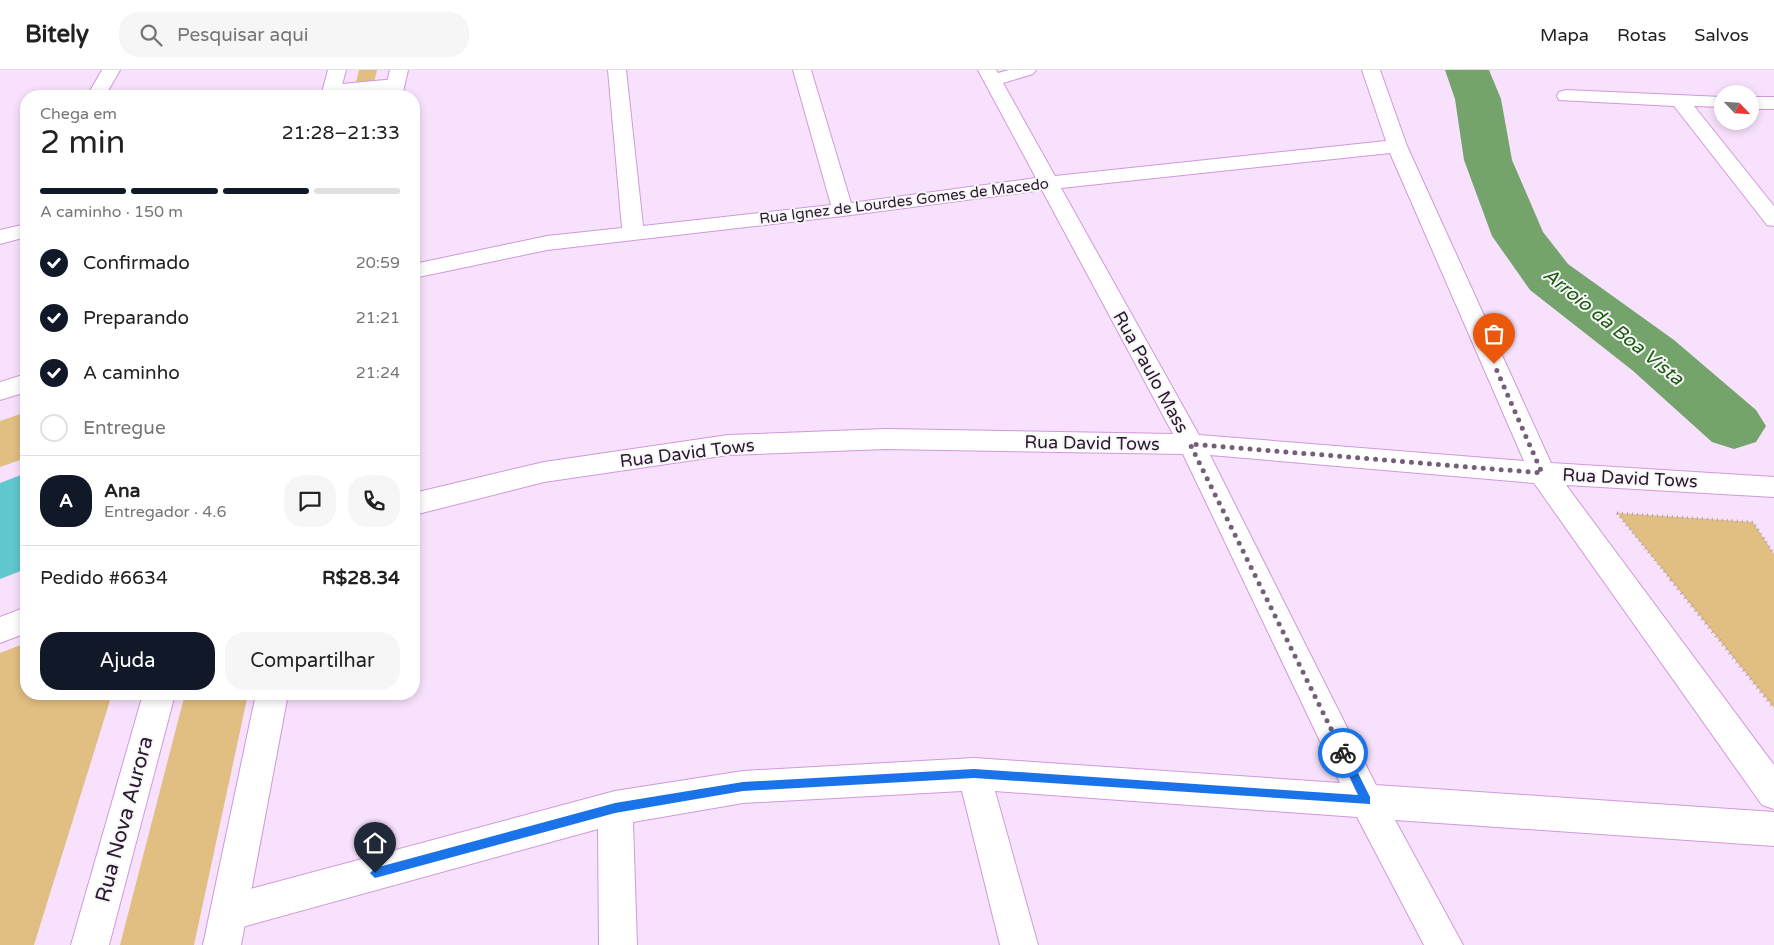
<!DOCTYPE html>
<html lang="pt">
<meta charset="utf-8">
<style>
:root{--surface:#fff;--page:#f6f6f6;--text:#222;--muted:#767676;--line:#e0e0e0;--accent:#111827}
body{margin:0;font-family:"Varela Round",sans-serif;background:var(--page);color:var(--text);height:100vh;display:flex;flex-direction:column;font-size:19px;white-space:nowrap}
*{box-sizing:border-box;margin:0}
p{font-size:16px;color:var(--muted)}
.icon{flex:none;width:28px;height:28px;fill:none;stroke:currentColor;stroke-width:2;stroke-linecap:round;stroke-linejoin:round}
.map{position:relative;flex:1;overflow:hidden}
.panel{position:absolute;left:20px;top:20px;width:400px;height:610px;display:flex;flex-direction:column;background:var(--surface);border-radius:20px;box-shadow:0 2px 8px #0003}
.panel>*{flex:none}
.needle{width:32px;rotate:115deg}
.tools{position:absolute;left:1714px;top:15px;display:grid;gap:10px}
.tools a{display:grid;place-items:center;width:45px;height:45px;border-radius:50%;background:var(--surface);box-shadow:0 2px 8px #0003;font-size:25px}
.pin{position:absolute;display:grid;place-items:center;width:42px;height:42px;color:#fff;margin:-51px -21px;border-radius:50% 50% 50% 0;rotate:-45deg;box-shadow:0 0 5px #0007}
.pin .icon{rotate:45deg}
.courier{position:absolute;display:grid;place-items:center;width:50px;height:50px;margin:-25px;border:4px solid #1a73e8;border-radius:50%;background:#fff;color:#222;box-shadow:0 1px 6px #0007}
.head em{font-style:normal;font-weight:600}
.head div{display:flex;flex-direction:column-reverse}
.head{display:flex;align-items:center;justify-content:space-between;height:85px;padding:0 20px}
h1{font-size:32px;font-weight:600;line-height:38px}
.bar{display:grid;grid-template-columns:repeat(4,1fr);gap:8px 5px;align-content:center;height:60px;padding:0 20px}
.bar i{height:6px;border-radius:4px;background:var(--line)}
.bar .active{background:var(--accent)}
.bar p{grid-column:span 4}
.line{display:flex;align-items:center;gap:12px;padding:0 20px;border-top:1px solid var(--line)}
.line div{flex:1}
.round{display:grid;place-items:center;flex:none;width:52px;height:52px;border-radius:20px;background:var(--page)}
ol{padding:0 20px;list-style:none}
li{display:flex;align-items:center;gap:15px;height:55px}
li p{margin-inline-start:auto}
li .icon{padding:5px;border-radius:50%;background:var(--accent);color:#fff;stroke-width:4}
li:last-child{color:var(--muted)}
li i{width:28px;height:28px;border:2px solid var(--line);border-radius:50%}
.action{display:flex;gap:10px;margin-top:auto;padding:10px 20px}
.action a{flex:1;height:58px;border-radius:20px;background:var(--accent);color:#fff;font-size:20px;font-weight:600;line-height:58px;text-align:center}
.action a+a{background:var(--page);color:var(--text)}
header{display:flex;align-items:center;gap:30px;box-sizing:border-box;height:70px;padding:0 25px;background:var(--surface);border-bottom:1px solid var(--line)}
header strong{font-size:24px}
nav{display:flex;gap:28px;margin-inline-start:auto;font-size:18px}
.search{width:350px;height:45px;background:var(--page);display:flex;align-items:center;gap:12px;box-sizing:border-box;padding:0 18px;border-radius:20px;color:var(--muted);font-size:19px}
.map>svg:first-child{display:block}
</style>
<header>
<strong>Bitely</strong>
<div class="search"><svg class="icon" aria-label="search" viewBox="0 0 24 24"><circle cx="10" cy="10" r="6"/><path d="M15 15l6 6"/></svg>Pesquisar aqui</div>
<nav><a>Mapa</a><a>Rotas</a><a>Salvos</a></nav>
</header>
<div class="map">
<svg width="1774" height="875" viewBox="0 0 1774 875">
<rect width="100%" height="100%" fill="#f8e1fc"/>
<g fill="#e1be82">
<polygon points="359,0 377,0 371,26 353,26"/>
<polygon points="26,342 26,388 0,397 0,351"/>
<polygon points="1617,443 1753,452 1774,484 1774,638"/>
<polygon points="26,573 26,624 112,624 34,875 0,875 0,583"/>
<polygon points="185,624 248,624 194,875 120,875"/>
</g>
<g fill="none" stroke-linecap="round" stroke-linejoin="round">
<polygon fill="#74a46c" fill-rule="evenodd" points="1445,0 1489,0 1501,29 1512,90 1543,162 1568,194 1674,270 1756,340 1766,356 1756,372 1734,379 1712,372 1632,300 1530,220 1492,166 1464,90 1455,29"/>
</g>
<polygon fill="#61c7ce" points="26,403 26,499 0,509 0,413"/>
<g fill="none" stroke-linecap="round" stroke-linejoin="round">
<g stroke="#d099da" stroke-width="2">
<g id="minor">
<polygon points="102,0 120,0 105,26 87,26"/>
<path d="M 608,0 L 626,0 L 643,156 L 831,135 L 793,0 L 811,0 L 851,133 L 1036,108 L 978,0 L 996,0 L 998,3 L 1009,0 L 1036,0 L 1033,4 L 1003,13 L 1055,106 L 1386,71 L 1362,0 L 1380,0 L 1407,76 L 1551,393 L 1774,407 L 1774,427 L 1566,415 L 1774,695 L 1774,739 L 1762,735 L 1534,413 L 1210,385 L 1376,715 L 1774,742 L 1774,776 L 1395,750 L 1463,875 L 1424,875 L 1357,747 L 995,721 L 1038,875 L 1000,875 L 962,721 L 743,733 L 633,752 L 637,875 L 599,875 L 598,759 L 228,861 L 215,856 L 210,843 L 215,830 L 228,825 L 615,721 L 743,701 L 974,688 L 1340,713 L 1183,384 L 886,379 L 728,385 L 544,412 L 414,445 L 414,423 L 544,392 L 728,365 L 886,359 L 1173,364 L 1042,120 L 843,146 L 547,180 L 414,208 L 414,194 L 547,166 L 622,158 ZM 1390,83 L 1524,391 L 1199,365 L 1061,118 Z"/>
<polygon points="396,9 402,10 405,14 402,18 333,26 325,25 322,21 325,17 331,15"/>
<polygon points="1566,20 1722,27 1722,37 1694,36 1774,136 1774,156 1767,155 1674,36 1559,30 1557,26 1559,22"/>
<rect x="1750" y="27" width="24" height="12"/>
<polygon points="26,154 26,167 0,174 0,160"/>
<polygon points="26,304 26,322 0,330 0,312"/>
<polygon points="26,537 26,563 0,573 0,547"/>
</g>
</g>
<g stroke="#d099da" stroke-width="2">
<g id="major">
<polygon points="328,0 346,0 339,26 321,26"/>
<polygon points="390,0 408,0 402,26 384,26"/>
<polygon points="143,624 175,624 109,875 71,875"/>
<polygon points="256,624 288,624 241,875 203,875"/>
</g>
</g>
<g stroke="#b49eb8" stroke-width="3" stroke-dasharray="1 4" stroke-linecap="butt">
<polyline points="1617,443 1672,511"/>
<polyline points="1617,443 1753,452 1774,484"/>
</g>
<polyline stroke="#b49eb8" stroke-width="4" stroke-dasharray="1 4.5" stroke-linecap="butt" points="1671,510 1774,638"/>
<use href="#minor" fill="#fff" fill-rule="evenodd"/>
<use href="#major" fill="#fff" fill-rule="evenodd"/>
</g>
<polygon fill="#1a73e8" points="1343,678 1346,679 1370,727 1370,734 974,708 743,721 615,743 375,808 370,803 375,798 615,733 743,712 974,699 1358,725 1338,683"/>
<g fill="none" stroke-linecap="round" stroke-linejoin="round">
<polyline stroke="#745e78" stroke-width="5" stroke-dasharray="0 9" points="1343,683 1190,374 1542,403 1494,294"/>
</g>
<g text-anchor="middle" stroke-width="4" stroke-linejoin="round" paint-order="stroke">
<g font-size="15" fill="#2d1831" stroke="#f7f7f7">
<text transform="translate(904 131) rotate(-7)" y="5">Rua Ignez de Lourdes Gomes de Macedo</text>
</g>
<g font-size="18" fill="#2d1831" stroke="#f7f7f7">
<text transform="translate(1151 302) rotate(61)" y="6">Rua Paulo Mass</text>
<text transform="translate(1092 373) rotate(1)" y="6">Rua David Tows</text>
<text transform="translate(687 383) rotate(-7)" y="6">Rua David Tows</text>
<text transform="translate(1630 408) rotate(3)" y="6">Rua David Tows</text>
</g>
<g font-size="19" font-style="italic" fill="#1a5b0e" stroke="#f7f7f7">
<text transform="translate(1614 256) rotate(39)" y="7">Arroio da Boa Vista</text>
</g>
<g font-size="21" fill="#2d1831" stroke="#f7f7f7">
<text transform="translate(124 749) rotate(-75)" y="7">Rua Nova Aurora</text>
</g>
</g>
</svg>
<div class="tools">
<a><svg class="needle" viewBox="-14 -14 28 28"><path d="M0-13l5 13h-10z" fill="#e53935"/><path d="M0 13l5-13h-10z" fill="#767676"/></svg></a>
</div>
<div class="pin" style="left:1494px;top:294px;background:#ea580c"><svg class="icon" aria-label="bag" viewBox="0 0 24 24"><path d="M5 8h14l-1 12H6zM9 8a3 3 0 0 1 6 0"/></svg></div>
<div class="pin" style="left:375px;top:803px;background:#1f2937"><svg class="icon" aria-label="home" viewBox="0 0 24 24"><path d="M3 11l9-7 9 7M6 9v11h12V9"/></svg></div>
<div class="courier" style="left:1343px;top:683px"><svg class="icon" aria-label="bike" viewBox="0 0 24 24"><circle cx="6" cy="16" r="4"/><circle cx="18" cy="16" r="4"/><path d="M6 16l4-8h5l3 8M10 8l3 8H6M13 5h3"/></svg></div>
<section class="panel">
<div class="head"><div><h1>2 min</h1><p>Chega em</p></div><em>21:28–21:33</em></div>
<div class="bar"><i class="active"></i><i class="active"></i><i class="active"></i><i></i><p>A caminho · 150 m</p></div>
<ol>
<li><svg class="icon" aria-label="check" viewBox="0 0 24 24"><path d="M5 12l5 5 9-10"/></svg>Confirmado<p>20:59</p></li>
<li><svg class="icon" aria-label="check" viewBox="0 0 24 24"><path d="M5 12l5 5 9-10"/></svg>Preparando<p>21:21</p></li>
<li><svg class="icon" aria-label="check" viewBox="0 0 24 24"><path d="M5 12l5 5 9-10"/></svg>A caminho<p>21:24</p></li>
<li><i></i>Entregue</li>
</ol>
<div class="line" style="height:90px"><b class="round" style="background:var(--accent);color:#fff">A</b><div><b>Ana</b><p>Entregador · 4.6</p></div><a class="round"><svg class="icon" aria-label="chat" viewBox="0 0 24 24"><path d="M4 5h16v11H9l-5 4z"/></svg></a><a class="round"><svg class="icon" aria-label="phone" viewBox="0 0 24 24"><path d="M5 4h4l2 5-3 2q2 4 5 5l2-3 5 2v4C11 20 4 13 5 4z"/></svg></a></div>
<div class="line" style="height:65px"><div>Pedido #6634</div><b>R$28.34</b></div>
<div class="action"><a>Ajuda</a><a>Compartilhar</a></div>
</section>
</div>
